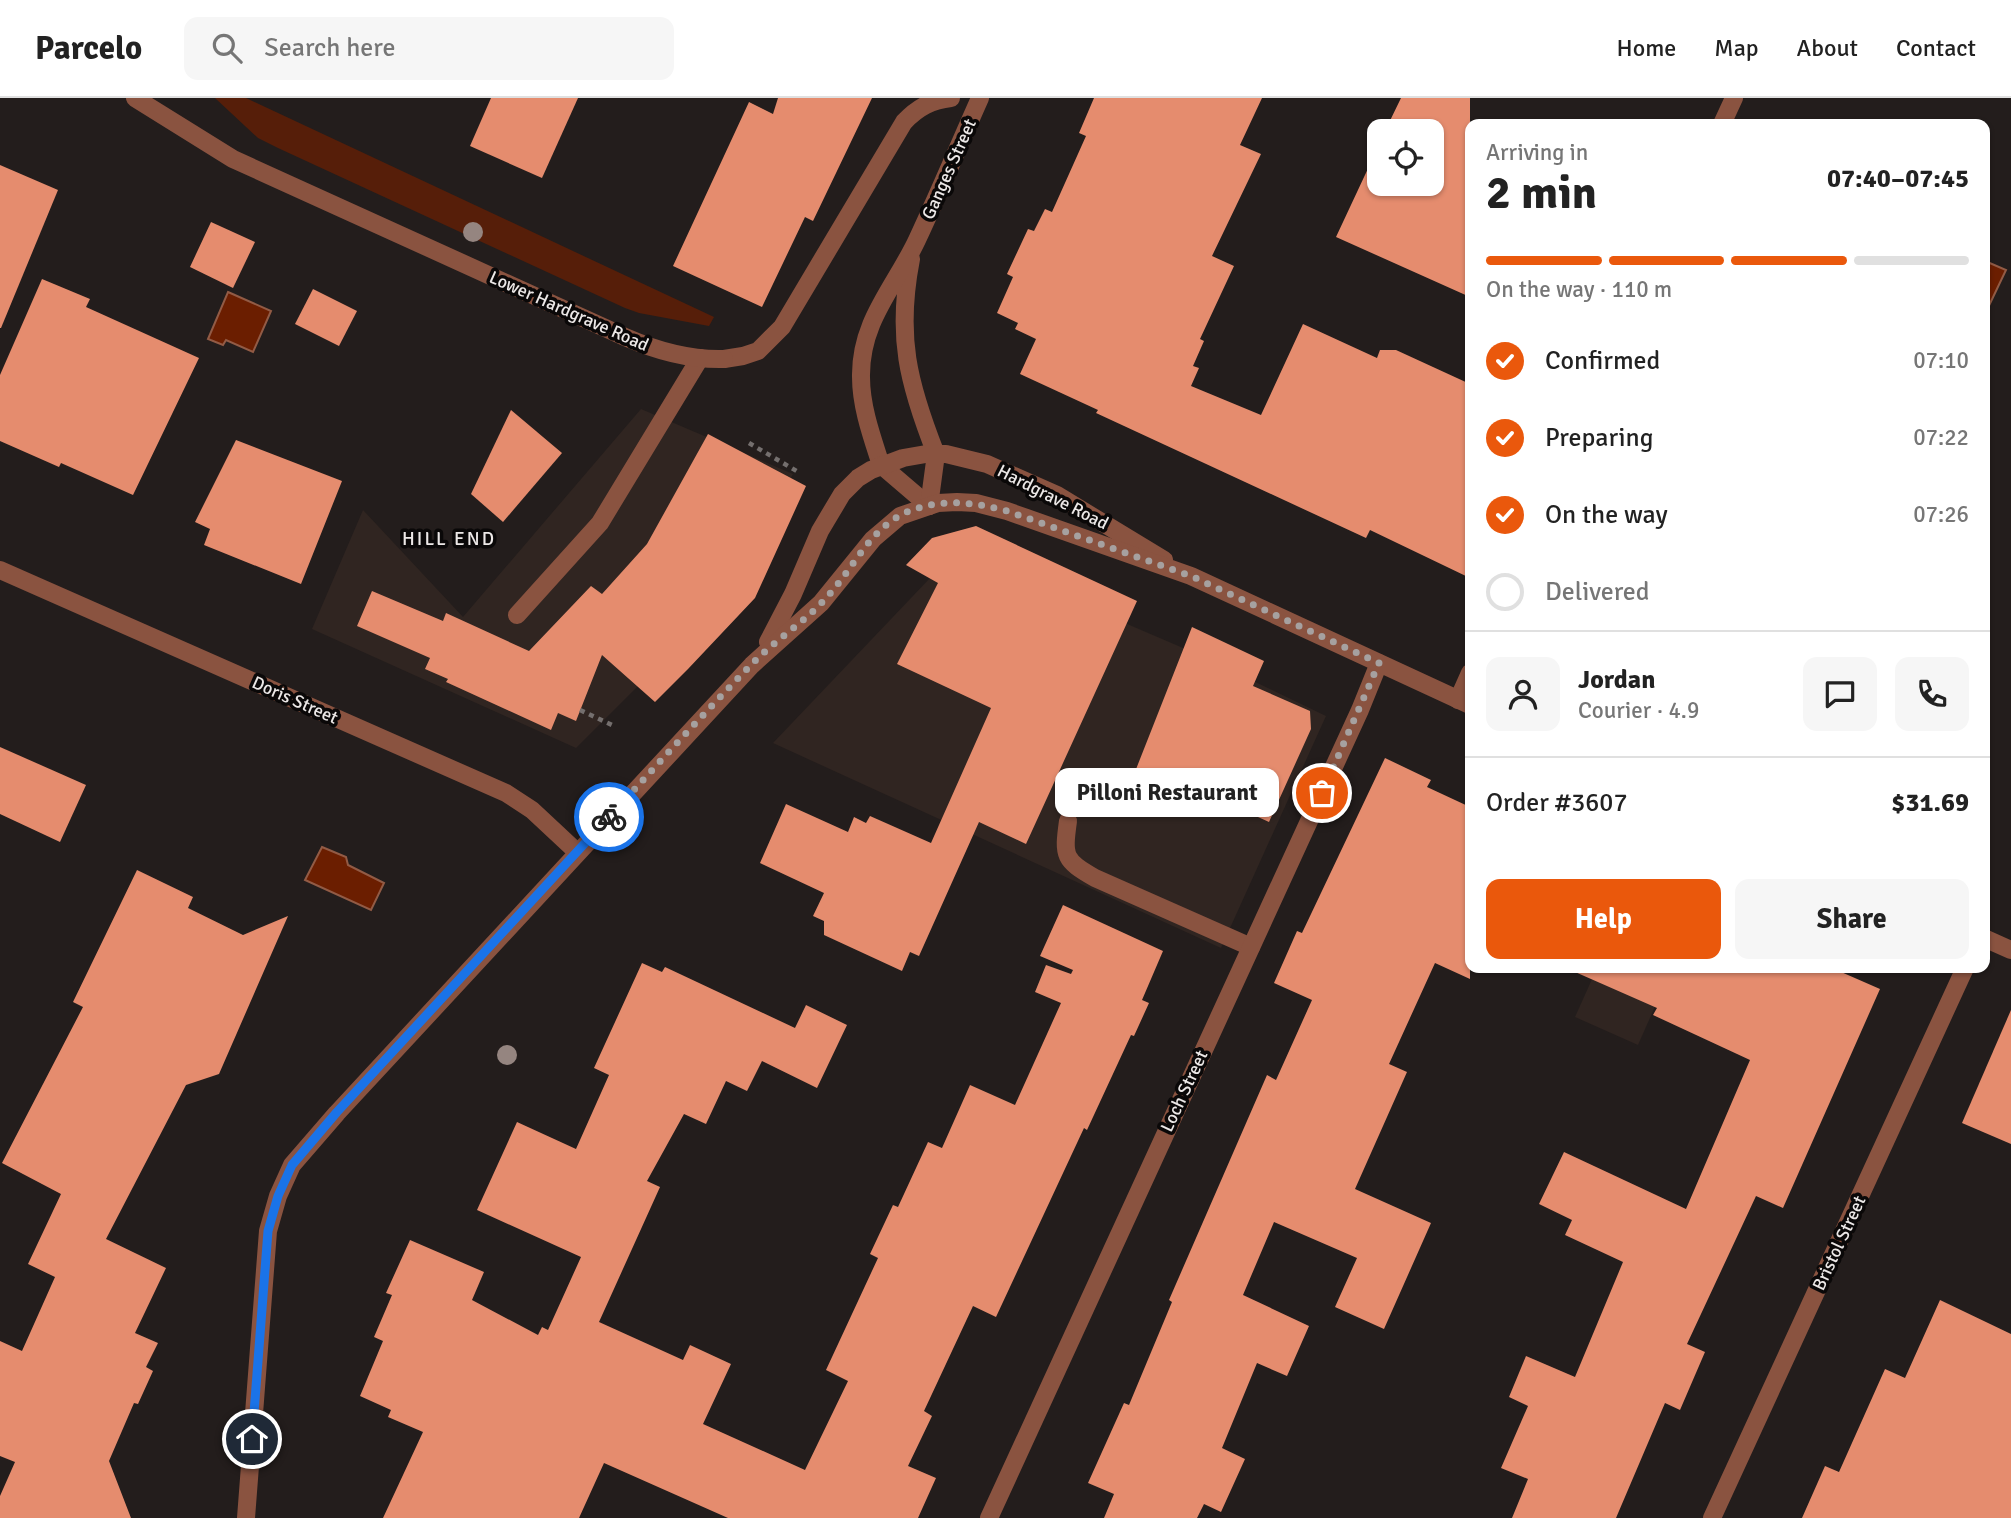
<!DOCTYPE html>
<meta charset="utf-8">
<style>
:root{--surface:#fff;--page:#f6f6f6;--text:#222;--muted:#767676;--line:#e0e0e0;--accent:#ea580c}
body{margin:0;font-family:Signika,sans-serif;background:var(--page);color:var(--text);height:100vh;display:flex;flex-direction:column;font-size:26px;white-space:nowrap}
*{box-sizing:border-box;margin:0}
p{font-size:23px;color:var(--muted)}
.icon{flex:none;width:38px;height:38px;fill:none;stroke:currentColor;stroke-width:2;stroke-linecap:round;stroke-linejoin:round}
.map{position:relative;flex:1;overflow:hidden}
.drawer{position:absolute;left:1465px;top:21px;width:525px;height:854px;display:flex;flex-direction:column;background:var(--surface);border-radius:14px;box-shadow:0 2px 5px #0004}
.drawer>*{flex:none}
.fabs{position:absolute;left:1367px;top:21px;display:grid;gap:14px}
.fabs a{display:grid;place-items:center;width:77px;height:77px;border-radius:14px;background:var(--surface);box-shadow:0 2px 5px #0004;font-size:35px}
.pin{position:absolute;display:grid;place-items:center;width:60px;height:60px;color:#fff;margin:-30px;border:4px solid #fff;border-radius:50%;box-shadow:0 2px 7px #0007}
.courier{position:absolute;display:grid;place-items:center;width:70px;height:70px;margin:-35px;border:5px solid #1a73e8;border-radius:50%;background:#fff;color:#222;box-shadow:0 2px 9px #0007}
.bubble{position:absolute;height:49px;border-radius:14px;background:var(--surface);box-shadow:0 2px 5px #0004;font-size:23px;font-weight:700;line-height:49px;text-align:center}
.summary em{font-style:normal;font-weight:700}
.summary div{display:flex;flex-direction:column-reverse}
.summary{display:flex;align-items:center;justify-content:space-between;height:119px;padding:0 21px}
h1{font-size:46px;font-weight:700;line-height:52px}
.bar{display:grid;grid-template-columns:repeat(4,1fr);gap:10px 7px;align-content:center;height:84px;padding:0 21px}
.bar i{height:9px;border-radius:5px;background:var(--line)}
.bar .selected{background:var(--accent)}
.bar p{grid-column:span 4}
.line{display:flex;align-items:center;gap:18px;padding:0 21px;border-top:2px solid var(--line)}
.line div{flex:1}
.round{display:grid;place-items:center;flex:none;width:74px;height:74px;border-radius:14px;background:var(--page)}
ol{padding:0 21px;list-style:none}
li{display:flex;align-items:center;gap:21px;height:77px}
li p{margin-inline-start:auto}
li .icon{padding:7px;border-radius:50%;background:var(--accent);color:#fff;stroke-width:4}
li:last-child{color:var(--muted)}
li i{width:38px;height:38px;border:4px solid var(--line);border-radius:50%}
.button{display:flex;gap:14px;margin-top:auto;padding:14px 21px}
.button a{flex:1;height:80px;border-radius:14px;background:var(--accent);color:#fff;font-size:28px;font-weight:700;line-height:80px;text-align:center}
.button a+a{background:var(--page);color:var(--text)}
header{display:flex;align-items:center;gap:42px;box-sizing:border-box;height:98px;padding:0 35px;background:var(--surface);border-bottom:2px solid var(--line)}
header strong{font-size:33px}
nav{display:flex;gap:38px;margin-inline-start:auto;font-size:24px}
.search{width:490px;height:63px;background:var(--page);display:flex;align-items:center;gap:18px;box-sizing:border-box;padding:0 24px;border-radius:14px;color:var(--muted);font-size:26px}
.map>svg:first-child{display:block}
</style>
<header>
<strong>Parcelo</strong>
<div class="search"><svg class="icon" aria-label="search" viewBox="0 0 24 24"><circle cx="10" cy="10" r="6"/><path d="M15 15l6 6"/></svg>Search here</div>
<nav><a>Home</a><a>Map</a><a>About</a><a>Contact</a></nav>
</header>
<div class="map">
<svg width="2011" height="1420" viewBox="0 0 2011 1420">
<rect width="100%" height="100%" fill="#231d1c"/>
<g fill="#302521">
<polygon points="641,311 793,376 732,494 576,650 312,531 363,412 463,519"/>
<polygon points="964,456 1197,556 1326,618 1221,850 773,645 951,458"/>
<polygon points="1597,870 1672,870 1638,947 1575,919"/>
</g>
<polygon fill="#561e09" points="215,0 246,0 714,219 709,228 639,215 625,210 278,50 258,40"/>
<g fill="#6b1e00" stroke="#925b45" stroke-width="2">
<polygon points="1985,163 2006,172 1985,216"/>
<polygon points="228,194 271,213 253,254 226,242 223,247 208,241"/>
<polygon points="322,749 346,759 348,767 384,785 371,812 305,782"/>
</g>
<g fill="#e58c6e">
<polygon points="491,0 578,0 542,80 470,48"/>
<polygon points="778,0 872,0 813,123 805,119 762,209 673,168 749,4 773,16"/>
<polygon points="1094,0 1262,0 1240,47 1261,56 1212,158 1234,168 1200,241 1204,243 1193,268 1199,270 1191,288 1261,317 1303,226 1377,260 1380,252 1396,252 1470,286 1470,480 1370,432 1366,440 1096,315 1098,312 1020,276 1036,241 1015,231 1018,225 997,215 1013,179 1007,176 1028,131 1034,133 1045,111 1052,114 1086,38 1079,35"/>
<polygon points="1401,0 1470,0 1470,199 1336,139 1379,47 1379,86 1432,86 1432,33 1385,33"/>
<polygon points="0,67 58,92 1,230 0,230"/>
<polygon points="211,124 255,144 233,190 190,169"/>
<polygon points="42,181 90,201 86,209 199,260 133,397 61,365 59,369 0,343 0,277"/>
<polygon points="313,191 357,213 339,248 295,226"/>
<polygon points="511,312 562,355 503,424 471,396"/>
<polygon points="708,336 806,388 755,500 688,571 655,604 602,557 576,623 558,615 551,632 446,584 448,581 425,571 430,560 357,528 372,493 443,523 446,515 529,553 591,488 602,496 647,446"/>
<polygon points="236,342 342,383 301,486 204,447 210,431 195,424"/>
<polygon points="976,428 1137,503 1026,746 979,724 919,858 910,854 902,873 824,837 824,823 813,818 824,795 760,765 786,706 848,734 854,719 866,725 870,718 931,745 991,610 897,566 938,485 906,467 932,440"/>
<polygon points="1192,529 1264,563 1253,588 1310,613 1311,631 1269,724 1203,694 1193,718 1129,689"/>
<polygon points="0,649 86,687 60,744 0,716"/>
<polygon points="1385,660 1431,682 1427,689 1470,709 1470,881 1435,865 1389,966 1407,974 1355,1091 1431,1125 1384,1231 1335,1209 1357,1160 1274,1124 1243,1197 1309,1228 1287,1278 1257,1265 1222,1350 1245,1361 1221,1414 1204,1406 1197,1420 1104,1420 1114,1396 1088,1385 1124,1305 1129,1307 1172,1204 1169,1202 1267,977 1276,982 1312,902 1274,885 1297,833 1302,835"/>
<polygon points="137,772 193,799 188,810 243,837 288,818 219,976 186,987 106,1141 166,1170 135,1235 158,1245 146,1269 153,1273 138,1306 134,1305 109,1363 131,1420 0,1420 0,1398 15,1364 0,1358 0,1243 22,1253 55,1179 28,1166 61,1096 2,1065 83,909 73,904"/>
<polygon points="1063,807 1163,853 1142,902 1149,905 1134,938 1131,937 1087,1032 1084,1030 996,1219 973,1208 924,1313 932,1318 908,1368 936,1380 918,1420 728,1420 604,1365 579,1420 383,1420 423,1334 388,1319 391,1312 360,1298 383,1243 374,1239 392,1197 386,1195 410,1142 484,1174 472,1202 538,1237 542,1229 548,1232 581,1159 477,1112 517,1024 576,1051 609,977 594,970 642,865 662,874 665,869 795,930 806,907 847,927 817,990 762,963 747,993 726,983 706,1026 684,1016 647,1083 660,1089 599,1224 683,1262 690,1247 731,1266 703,1326 805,1372 848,1283 826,1272 878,1160 870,1156 893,1107 898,1109 928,1044 942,1050 970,987 1015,1007 1061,905 1035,894 1046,867 1071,876 1073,872 1040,858"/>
<polygon points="1566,870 1832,870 1880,891 1783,1110 1756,1098 1687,1246 1705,1254 1680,1312 1665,1305 1616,1420 1512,1420 1528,1381 1501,1370 1528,1308 1509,1299 1526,1258 1575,1279 1623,1164 1565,1137 1572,1122 1539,1106 1564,1054 1686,1111 1750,962 1653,917 1657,910"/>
<polygon points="2011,912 2011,1046 1962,1025"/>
<polygon points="1940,1202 2011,1236 2011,1420 1802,1420 1825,1368 1839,1374 1885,1271 1905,1280"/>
</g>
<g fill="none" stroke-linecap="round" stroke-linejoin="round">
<g stroke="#746f6e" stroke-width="4.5" stroke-dasharray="5 5" stroke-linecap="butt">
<polyline points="749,345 800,375"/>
<polyline points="580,612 612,627"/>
</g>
<g stroke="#8a5340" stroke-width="18">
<path d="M 724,261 L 743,258 L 758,253 L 782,229 L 904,24 C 918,9 932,2 951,0"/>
<polyline points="517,517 600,425 700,260"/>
<path d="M 1068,723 C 1063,759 1064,762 1095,780 L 1251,849"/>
</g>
<g stroke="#8a5340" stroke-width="18">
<path d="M 135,0 L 233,61 L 625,239 C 657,253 689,262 724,261"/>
<polyline points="1722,26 1734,0"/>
<path d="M 911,161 C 896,238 908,285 936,356"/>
<path d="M 881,367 C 872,339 861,309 861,279 C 860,223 895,189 917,142 C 939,95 959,47 980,0"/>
<polyline points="0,472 506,695 532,712 577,754"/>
<polyline points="1458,602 1470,575"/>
<polyline points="989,1420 1360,612 1379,565"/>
<polyline points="1712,1420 1965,870"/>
</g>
<g stroke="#8a5340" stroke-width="18">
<polyline points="881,367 929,408"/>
<polyline points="929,408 936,356"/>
<polyline points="768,544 793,496 820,433 842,396 858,380 871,372 903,360 926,356 946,356 987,366 1057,397 1164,462"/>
<polyline points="1984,840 2011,852"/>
<polyline points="246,1420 268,1133 278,1098 292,1067 337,1015 752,567 821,505 873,441 900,418 938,405 957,404 976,405 1007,413 1191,478 1470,607"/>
</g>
</g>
<g fill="#958580">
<circle cx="473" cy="134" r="10"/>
<circle cx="507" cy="957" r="10"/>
</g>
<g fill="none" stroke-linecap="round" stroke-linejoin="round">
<path stroke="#a6a1a0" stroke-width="7" stroke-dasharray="0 12.6" d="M 609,719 C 656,668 703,616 751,567 C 775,542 805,524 827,499 C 853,471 870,430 907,414 C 941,400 973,404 1007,413 L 1191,478 L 1379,565 L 1322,695"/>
<polyline stroke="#1a73e8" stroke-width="9" points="252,1341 268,1133 278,1098 292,1067 337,1014 609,719"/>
</g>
<g text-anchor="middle" stroke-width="7" stroke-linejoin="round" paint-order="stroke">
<g font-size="18" fill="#ece8e7" stroke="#0a0808">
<text transform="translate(949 71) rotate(-66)" y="6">Ganges Street</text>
<text transform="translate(569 213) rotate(24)" y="6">Lower Hardgrave Road</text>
<text transform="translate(1053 399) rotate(27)" y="6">Hardgrave Road</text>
<text transform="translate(295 602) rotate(24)" y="6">Doris Street</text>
<text transform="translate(1184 993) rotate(-65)" y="6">Loch Street</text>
<text transform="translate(1839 1145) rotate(-65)" y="6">Bristol Street</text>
</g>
<g font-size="19" letter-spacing="2" fill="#ece8e7" stroke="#0a0808">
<text x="449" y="447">HILL END</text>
</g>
</g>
</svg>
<div class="fabs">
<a><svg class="icon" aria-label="locate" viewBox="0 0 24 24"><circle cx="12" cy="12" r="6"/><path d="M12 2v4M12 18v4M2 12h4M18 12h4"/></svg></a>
</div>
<div class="pin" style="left:1322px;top:695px;background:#ea580c"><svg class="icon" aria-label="bag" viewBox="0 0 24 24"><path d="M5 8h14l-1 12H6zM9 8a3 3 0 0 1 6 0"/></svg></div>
<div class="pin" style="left:252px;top:1341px;background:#1f2937"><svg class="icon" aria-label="home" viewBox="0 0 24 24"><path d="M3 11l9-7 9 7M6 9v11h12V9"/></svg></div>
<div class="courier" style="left:609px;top:719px"><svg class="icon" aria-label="bike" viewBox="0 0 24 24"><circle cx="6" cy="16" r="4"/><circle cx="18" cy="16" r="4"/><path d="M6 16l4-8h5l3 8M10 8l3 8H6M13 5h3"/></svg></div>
<div class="bubble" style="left:1055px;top:670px;width:224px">Pilloni Restaurant</div>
<section class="drawer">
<div class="summary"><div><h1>2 min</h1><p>Arriving in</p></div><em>07:40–07:45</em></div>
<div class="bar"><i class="selected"></i><i class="selected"></i><i class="selected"></i><i></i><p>On the way · 110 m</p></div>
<ol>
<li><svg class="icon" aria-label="check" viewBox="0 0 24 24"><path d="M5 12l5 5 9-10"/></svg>Confirmed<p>07:10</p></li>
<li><svg class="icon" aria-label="check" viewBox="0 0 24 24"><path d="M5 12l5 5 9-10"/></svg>Preparing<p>07:22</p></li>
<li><svg class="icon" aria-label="check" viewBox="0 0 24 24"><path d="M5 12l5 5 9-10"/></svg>On the way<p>07:26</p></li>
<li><i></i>Delivered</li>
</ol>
<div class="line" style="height:126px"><a class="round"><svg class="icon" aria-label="person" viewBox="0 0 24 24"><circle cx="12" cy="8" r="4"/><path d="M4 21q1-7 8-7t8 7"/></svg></a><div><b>Jordan</b><p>Courier · 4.9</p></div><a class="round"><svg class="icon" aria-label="chat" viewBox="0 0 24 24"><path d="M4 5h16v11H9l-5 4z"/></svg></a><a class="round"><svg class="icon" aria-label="phone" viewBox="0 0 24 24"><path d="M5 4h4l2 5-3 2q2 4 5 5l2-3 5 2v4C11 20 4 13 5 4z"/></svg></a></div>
<div class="line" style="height:91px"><div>Order #3607</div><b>$31.69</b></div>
<div class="button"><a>Help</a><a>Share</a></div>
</section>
</div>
